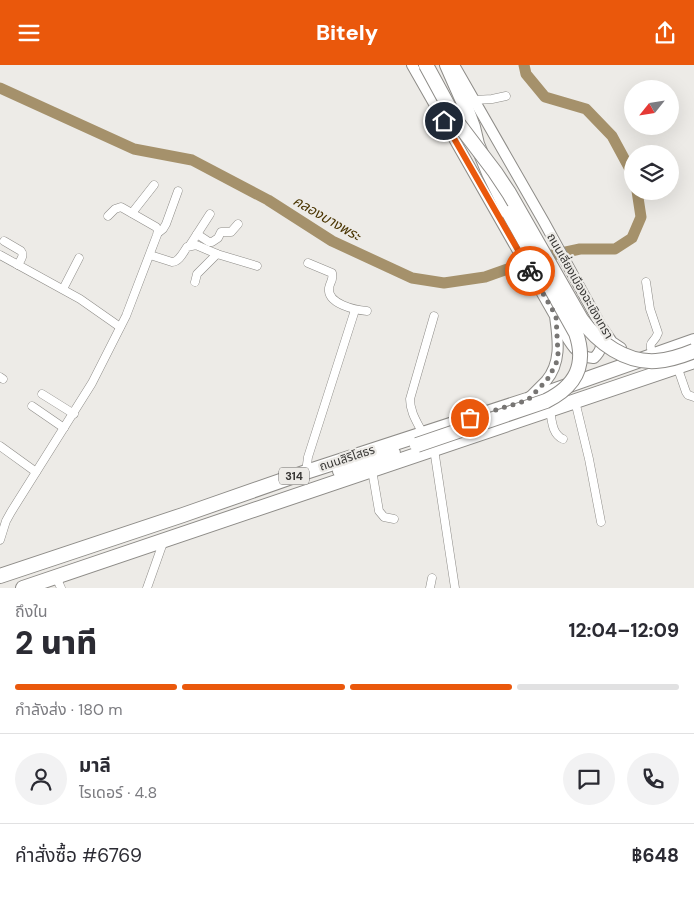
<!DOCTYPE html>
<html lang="th">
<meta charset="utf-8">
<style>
:root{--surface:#fff;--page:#f2f2f3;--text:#2b2b33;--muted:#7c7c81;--line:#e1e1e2;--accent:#ea580c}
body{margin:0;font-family:"DM Sans","Noto Sans Thai",sans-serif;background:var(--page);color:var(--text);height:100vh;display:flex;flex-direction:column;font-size:19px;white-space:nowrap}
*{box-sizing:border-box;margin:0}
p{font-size:16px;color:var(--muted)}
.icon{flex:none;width:28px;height:28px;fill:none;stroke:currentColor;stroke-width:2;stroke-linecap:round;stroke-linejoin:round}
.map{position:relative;height:523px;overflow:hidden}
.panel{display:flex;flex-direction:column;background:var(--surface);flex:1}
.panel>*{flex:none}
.needle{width:32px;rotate:240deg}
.controls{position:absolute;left:624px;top:15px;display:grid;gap:10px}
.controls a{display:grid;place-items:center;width:55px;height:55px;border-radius:50%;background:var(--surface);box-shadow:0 5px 20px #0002;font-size:25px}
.pin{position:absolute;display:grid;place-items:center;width:42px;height:42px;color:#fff;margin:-21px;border:2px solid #fff;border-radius:50%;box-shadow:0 1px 5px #0007}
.courier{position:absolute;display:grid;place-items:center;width:50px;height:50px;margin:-25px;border:4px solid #ea580c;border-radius:50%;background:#fff;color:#222;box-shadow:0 1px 6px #0007}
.headline em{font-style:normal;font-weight:800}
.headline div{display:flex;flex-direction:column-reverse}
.headline{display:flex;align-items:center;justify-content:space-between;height:85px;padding:0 15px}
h1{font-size:32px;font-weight:800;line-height:38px}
.bar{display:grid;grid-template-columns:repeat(4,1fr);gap:8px 5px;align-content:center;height:60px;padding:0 15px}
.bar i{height:6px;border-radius:4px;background:var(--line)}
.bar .on{background:var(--accent)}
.bar p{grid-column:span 4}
.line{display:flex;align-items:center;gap:12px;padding:0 15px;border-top:1px solid var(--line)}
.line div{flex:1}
.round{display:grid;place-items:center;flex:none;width:52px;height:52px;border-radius:26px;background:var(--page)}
header{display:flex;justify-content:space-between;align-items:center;height:65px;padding:0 15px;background:var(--accent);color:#fff;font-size:22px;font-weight:800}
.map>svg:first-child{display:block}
</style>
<header><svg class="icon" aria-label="menu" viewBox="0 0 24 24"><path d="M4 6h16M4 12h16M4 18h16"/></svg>Bitely<svg class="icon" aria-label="share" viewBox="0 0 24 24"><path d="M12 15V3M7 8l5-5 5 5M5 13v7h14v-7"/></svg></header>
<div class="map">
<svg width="694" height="523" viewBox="0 0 694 523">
<rect width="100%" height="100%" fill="#edebe7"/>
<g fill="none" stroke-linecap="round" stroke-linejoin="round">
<g stroke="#a5916b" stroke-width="11">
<polyline points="524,0 526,9 545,32 586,44 612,71 632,108"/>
<polyline points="0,23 134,84 192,95 268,135 332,176 412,213 444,218 485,212 538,193 580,184 615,184 632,173 641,152 637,126"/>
</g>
<g stroke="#8e8c88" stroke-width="9">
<g id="street">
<polyline points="475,35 492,34 506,31"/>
<polyline points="132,148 154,120"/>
<polyline points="158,168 163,164 166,159 178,126"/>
<polyline points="197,169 209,177 212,177 218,173 221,167 231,167 238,159"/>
<path d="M 4,176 L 21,186 C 25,191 20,195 18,200"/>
<polyline points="190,180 210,149"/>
<polyline points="0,190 80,234 120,262"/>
<path d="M 150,190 L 172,197 C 179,197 183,188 187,182 L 196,180 L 217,189 L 257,201"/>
<path d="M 308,198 L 332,208 C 334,214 330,217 329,223 C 327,239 355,245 367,246"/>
<polyline points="195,217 197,209 217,189"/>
<path d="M 646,217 L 650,244 L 658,268 C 654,280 647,274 653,290"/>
<polyline points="63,224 79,193"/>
<polyline points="677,301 686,327 688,330 694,332"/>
<polyline points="0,312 3,314"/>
<polyline points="42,329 74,349"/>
<polyline points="575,336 589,394 601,457"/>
<polyline points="32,341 64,363"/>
<path d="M 550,345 C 552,356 552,369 563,374"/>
<path d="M 423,369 C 417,357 410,347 410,334 L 434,251"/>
<polyline points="0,381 36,407"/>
<polyline points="434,384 455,523"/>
<polyline points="372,405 379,446 384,452 394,454"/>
<polyline points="306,407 308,392 355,245"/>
<polyline points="0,475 6,456 11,447 92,318 126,251 157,170 158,165 156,162 121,142 115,144 108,151"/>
<polyline points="56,512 61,523"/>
<polyline points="147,523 164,475"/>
<polyline points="430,523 432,513"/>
</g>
</g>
<g stroke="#8e8c88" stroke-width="12">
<g id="secondary">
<path d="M 412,0 L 555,251 C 558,274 562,297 546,316 C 540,322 534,328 529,333"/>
<polyline points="454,0 544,157 601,261 612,277 621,283"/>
<path d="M 558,257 C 566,271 576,294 594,293 C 601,286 602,282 600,272"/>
</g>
</g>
<g stroke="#8e8c88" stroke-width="16">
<g id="highway">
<polyline points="447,0 466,43 473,62 477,79 489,108 509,148"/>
<polyline points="340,406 393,388"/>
<polyline points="0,511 183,450 306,407 527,335 694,276"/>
<polyline points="23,523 694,296"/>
</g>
</g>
<use href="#street" stroke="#fff" stroke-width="8"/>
<use href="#secondary" stroke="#fff" stroke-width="10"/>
<use href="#highway" stroke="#fff" stroke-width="14"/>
<g stroke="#8e8c88" stroke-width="16" stroke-linecap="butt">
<g id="highway-bridge">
<path d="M 426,0 L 457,57 L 495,107 L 509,128 L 581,254 C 598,278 626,298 656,296 C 670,295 682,291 694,286"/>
<path d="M 417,380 L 546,336 C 576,321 587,300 576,268 L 509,148"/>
</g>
</g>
<use href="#highway-bridge" stroke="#fff" stroke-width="14"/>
</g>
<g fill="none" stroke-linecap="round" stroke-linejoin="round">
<polyline stroke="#777573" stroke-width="5" stroke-dasharray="0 9" points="470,353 528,335 547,315 556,299 558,289 556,251 530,206"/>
<polyline stroke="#ea580c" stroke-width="6" points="444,56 530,206"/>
</g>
<g text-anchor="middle" stroke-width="4.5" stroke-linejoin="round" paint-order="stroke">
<rect fill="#edebe7" stroke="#6e6c6a" stroke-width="1" x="279" y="402.5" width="30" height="17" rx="4"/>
<g font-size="11" font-weight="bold" fill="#373634">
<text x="294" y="415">314</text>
</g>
<g font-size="12" fill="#373634" stroke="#edebe7">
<text transform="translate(580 221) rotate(60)" y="4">ถนนเลี่ยงเมืองฉะเชิงเทรา</text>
<text transform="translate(347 393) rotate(-18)" y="4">ถนนสิริโสธร</text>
</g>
<g font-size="14" font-style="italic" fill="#493400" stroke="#edebe7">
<text transform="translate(327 153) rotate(30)" y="5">คลองบางพระ</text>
</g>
</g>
</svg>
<div class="controls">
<a><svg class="needle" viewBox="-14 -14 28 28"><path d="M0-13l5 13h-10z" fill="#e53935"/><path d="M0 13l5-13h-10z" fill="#7c7c81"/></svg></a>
<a><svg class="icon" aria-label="layers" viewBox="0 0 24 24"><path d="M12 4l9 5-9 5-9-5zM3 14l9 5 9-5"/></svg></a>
</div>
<div class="pin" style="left:470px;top:353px;background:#ea580c"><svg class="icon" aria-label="bag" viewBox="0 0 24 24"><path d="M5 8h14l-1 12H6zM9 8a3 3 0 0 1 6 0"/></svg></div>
<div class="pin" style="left:444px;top:56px;background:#1f2937"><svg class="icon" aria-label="home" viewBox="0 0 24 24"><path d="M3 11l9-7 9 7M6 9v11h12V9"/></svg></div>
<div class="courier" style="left:530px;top:206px"><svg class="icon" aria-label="bike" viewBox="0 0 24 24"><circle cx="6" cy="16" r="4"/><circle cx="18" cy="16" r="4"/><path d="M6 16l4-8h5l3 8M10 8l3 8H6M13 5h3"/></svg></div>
</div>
<section class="panel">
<div class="headline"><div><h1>2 นาที</h1><p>ถึงใน</p></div><em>12:04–12:09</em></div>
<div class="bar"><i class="on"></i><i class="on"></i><i class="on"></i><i></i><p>กำลังส่ง · 180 m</p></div>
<div class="line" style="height:90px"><a class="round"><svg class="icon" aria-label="person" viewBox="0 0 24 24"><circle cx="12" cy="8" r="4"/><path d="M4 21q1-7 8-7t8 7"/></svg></a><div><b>มาลี</b><p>ไรเดอร์ · 4.8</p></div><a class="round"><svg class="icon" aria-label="chat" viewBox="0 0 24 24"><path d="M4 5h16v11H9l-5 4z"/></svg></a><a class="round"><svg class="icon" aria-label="phone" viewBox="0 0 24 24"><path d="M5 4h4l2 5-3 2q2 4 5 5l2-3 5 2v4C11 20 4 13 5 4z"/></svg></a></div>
<div class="line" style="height:65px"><div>คำสั่งซื้อ #6769</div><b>฿648</b></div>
</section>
